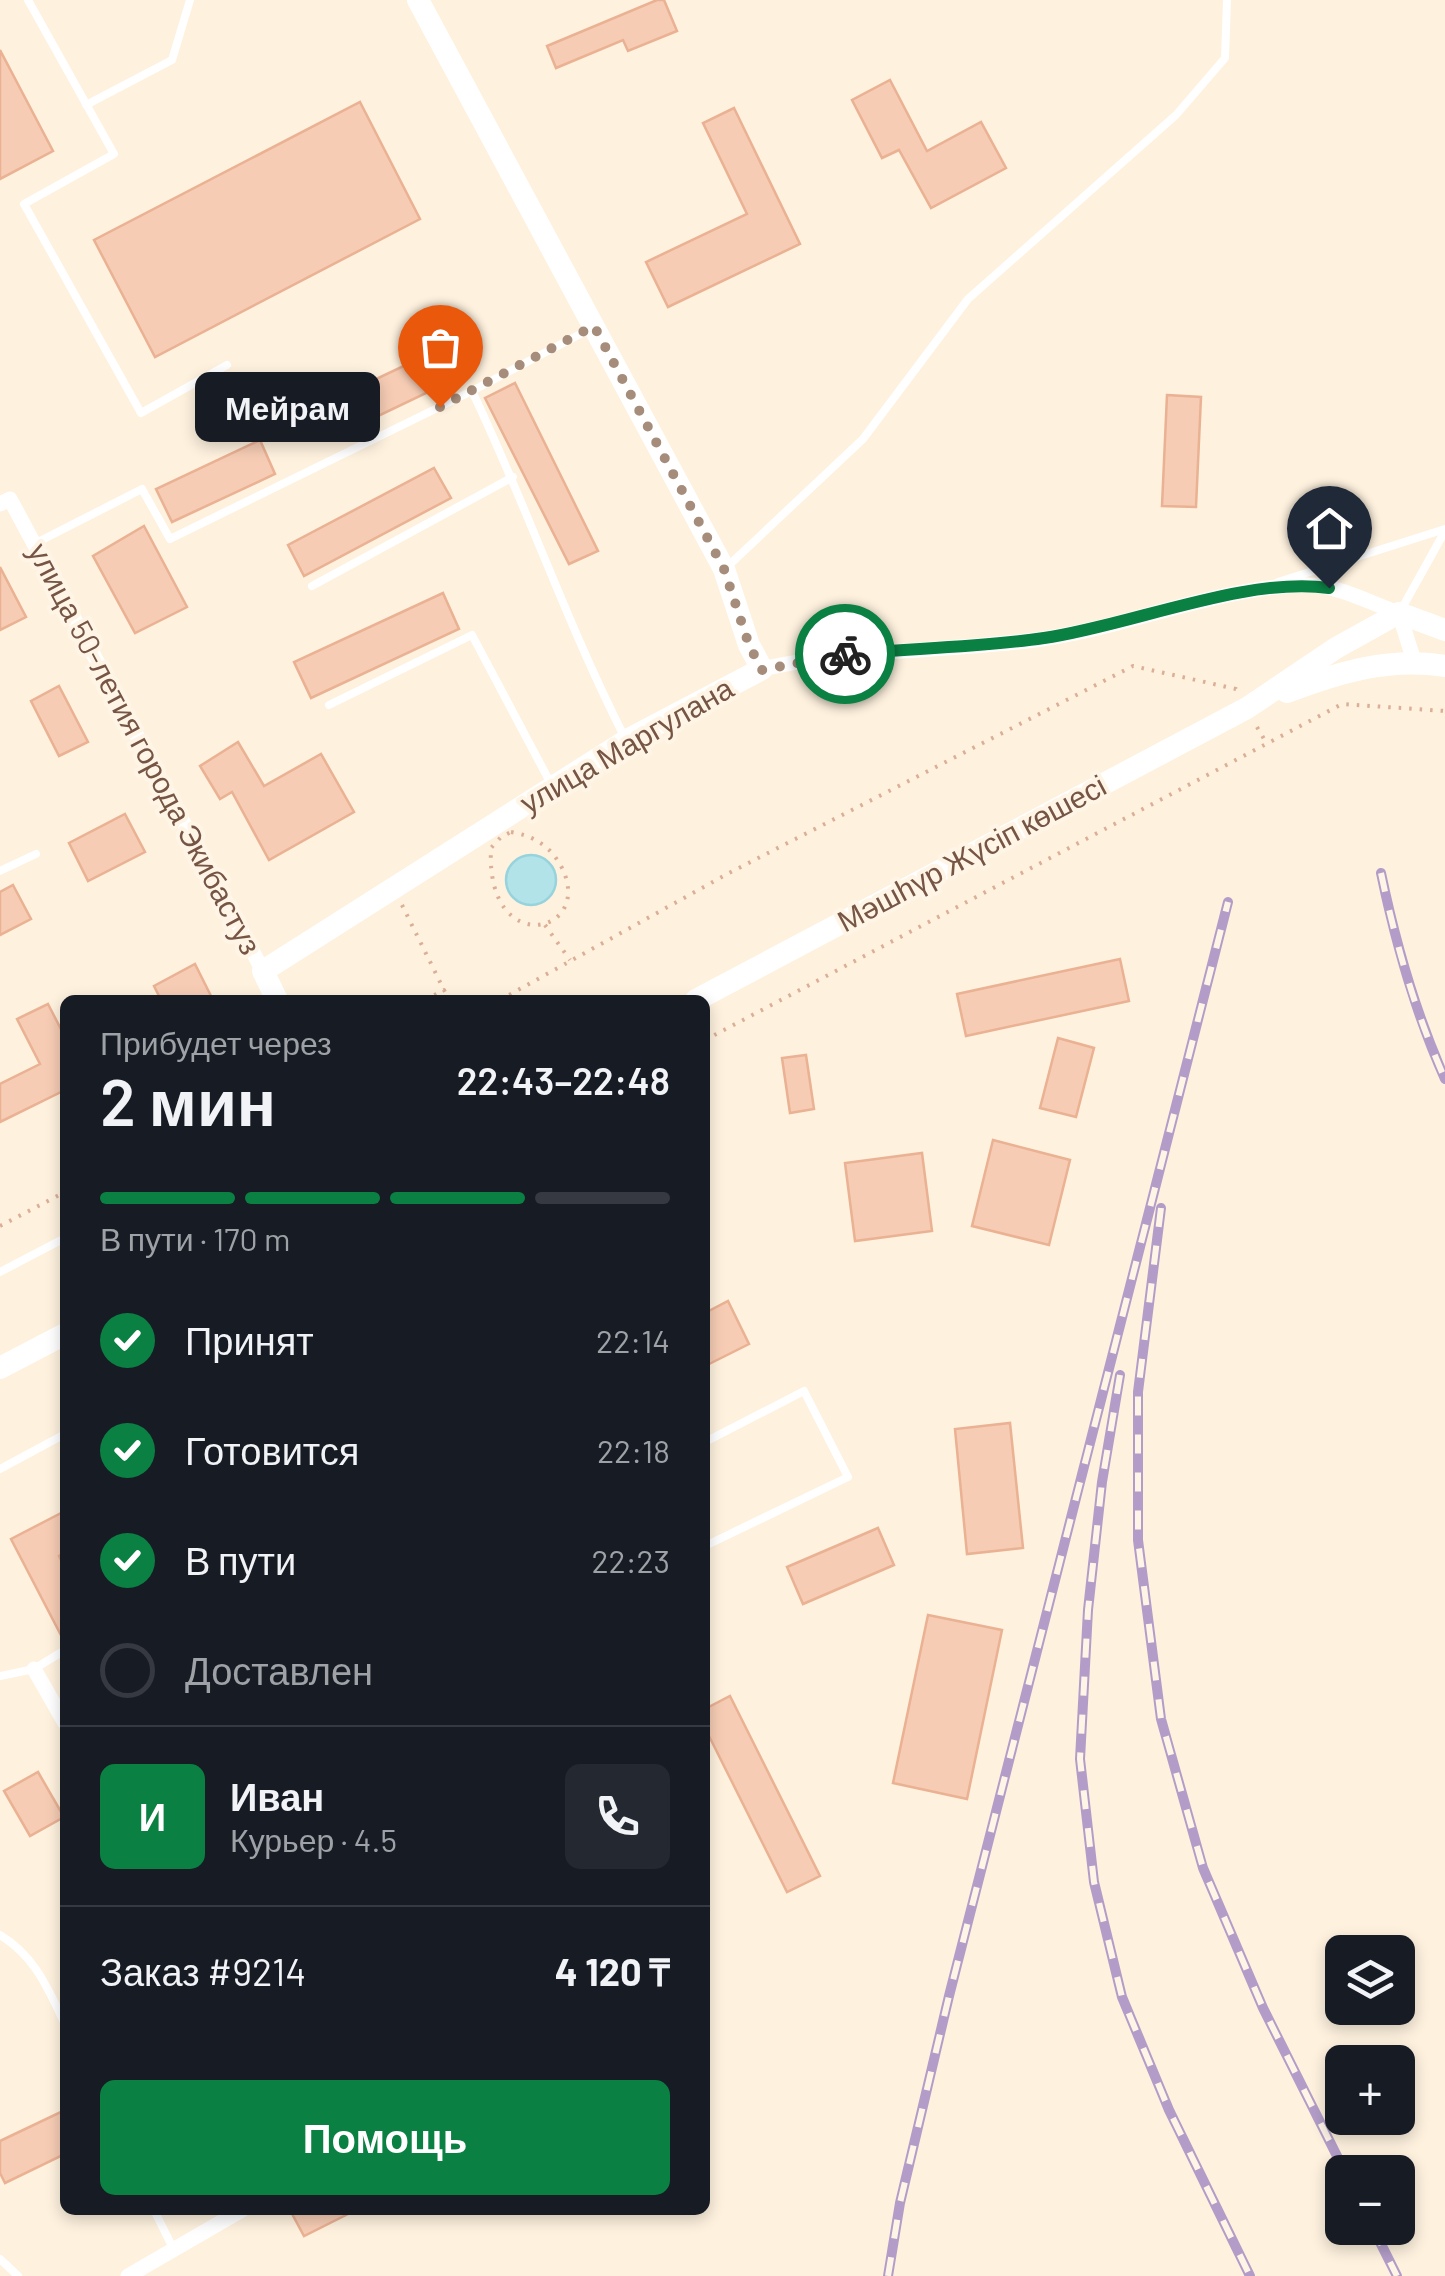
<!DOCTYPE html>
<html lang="ru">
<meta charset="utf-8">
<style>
:root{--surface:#171b24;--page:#242831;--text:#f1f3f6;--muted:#9ea1a6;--line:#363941;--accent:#0b8043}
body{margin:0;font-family:Barlow,sans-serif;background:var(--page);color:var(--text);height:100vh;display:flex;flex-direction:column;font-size:38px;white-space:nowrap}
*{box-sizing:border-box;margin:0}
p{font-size:32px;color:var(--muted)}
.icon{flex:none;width:55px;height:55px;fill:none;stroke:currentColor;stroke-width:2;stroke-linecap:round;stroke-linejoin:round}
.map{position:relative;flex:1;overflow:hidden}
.side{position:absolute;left:60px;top:995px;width:650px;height:1220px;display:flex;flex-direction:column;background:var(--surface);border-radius:15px;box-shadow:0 5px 15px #0003}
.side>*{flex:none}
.buttons{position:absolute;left:1325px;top:1935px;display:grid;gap:20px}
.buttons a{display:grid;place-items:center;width:90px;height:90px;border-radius:15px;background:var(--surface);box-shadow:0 5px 15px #0003;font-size:50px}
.pin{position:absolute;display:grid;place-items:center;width:85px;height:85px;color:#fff;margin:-102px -42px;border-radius:50% 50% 50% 0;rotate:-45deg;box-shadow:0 0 10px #0007}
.pin .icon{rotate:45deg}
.courier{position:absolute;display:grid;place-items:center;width:100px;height:100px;margin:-50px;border:8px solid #0b8043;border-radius:50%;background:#fff;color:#222;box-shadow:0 2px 12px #0007}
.bubble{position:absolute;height:70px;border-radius:15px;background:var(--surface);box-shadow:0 5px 15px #0003;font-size:32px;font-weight:600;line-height:70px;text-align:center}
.headline em{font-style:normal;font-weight:600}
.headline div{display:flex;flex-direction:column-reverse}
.headline{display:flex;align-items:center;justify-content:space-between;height:170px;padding:0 40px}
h1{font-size:65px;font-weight:600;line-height:75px}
.bar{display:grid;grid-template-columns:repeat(4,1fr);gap:15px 10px;align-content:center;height:120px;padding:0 40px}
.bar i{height:12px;border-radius:8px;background:var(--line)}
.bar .on{background:var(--accent)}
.bar p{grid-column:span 4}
.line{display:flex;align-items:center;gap:25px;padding:0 40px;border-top:2px solid var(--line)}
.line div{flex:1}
.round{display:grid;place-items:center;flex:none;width:105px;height:105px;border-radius:15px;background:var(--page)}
ol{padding:0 40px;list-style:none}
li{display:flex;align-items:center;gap:30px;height:110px}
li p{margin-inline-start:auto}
li .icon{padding:10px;border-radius:50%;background:var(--accent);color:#fff;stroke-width:4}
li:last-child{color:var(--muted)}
li i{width:55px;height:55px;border:5px solid var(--line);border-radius:50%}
.cta{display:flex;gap:20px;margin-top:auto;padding:20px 40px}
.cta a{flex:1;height:115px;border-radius:15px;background:var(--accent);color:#fff;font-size:40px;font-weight:600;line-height:115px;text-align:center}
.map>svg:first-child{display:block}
</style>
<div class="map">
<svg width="1445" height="2276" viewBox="0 0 1445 2276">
<rect width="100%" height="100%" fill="#fef1de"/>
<circle fill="#b2e3e9" stroke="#97d3dc" stroke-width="2.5" cx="531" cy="880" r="25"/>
<g fill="#f6ccb4" stroke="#eab193" stroke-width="2.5">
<polygon points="657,0 664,0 677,31 628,51 623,40 556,68 547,46"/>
<polygon points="0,50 53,151 0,179"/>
<polygon points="890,80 927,151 981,122 1006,168 931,208 899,150 882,158 852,100"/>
<polygon points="360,102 420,219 155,357 94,240"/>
<polygon points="734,108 800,244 668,307 646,262 747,214 703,123"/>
<polygon points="452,343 466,374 330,439 315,408"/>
<polygon points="515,383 598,551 569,564 485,398"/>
<polygon points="1167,395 1201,397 1196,507 1162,506"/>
<polygon points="260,440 275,474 172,522 156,489"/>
<polygon points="434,468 451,498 304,576 288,545"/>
<polygon points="144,526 187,607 135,633 93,556"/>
<polygon points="0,567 26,617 0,630"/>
<polygon points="443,593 459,629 311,698 294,662"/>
<polygon points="59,686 88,742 59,756 31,701"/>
<polygon points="238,742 264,786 321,754 354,812 269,860 232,792 220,799 200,766"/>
<polygon points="125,814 145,852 88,881 69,843"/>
<polygon points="13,885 31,919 0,935 0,892"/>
<polygon points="1120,959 1129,1001 966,1036 957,994"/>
<polygon points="195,964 213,1000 161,1000 154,986"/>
<polygon points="48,1004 65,1037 65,1090 0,1122 0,1084 40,1064 17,1019"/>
<polygon points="1058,1038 1094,1048 1076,1117 1040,1108"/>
<polygon points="806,1055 814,1109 790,1113 782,1058"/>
<polygon points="993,1140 1070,1160 1049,1245 972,1226"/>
<polygon points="922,1153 932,1231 855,1241 845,1163"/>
<polygon points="728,1301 749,1344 705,1366 705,1313"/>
<polygon points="1010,1423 1023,1548 967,1554 955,1429"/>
<polygon points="65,1511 65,1552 59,1556 65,1568 65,1643 11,1539"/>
<polygon points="878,1528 894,1565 803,1604 787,1567"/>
<polygon points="928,1615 1002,1630 967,1799 893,1783"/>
<polygon points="730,1696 820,1876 787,1892 705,1728 705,1709"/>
<polygon points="38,1772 64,1817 30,1836 4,1791"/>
<polygon points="65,2110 65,2154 5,2183 0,2173 0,2141"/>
<polygon points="290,2210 356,2210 304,2236"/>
</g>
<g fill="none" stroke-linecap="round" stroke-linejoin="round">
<g stroke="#dbaf97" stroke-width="4" stroke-dasharray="2.5 8" stroke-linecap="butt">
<polyline points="1257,727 1267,744"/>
<path d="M 511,832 C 534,836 550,846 561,866 C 597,934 485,961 491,848 L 501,837 Z"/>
<polyline points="402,905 444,990"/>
<polyline points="545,925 570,960"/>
<polyline points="425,1000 444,990 450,1000"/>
<polyline points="500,1000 729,873 1133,666 1236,689 1238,692"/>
<polyline points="705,1040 1342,704 1445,711"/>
<polyline points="0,1226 65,1192"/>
</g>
<g stroke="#fff" stroke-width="8">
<polyline points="28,0 114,154 24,204 141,413 227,365"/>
<polyline points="86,105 172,60 190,0"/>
<path d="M 590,329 L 472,391 C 526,504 567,624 624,736"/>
<polyline points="34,544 142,489 170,539 472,391"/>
<polyline points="728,566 863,439 968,299 1176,115 1225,58 1227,0"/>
<polyline points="1278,582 1445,529"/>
<polyline points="312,586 513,477"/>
<polyline points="1401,610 1445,531"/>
<polyline points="329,705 472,635 550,782"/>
<polyline points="0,871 36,854"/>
<polyline points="0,1272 65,1238"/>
<polyline points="705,1442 804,1391 848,1477 705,1546"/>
<polyline points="0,1469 65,1434"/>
<polyline points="0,1676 34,1669 65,1650"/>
<path d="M 0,1935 C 35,1956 48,1989 65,2024"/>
<polyline points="154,2210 174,2250"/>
<polyline points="0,2259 18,2276"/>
</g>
<g stroke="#fff" stroke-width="15">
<polyline points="0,504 10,499 263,971"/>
<path d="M 762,669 C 855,648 949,652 1042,639 C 1130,626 1215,588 1304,585 C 1336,584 1370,603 1399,613 L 1414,661"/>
<polyline points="34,1669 65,1723"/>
<polyline points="128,2276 242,2210"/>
</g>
<g stroke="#fff" stroke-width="22">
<path d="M 1287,692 C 1340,672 1389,657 1445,666"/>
<polyline points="277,1000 263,971 627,740 762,669 749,645 724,569 418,0"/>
<polyline points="696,1000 1247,708 1336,648 1399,613 1445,630"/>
<polyline points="0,1368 65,1334"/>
</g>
<g stroke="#b39dc8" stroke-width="10">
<g id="rail">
<path d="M 1381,873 C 1396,945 1415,1012 1445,1079"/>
<polyline points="1161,1208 1138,1392 1138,1540 1161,1719 1203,1868 1263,2008 1345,2172"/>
<polyline points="1120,1375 1102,1482 1088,1610 1080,1759 1094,1882 1122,1997 1169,2110 1250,2276"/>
<polyline points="1373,2228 1397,2276"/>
<polyline points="888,2276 900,2203 949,1996 1228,902"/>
</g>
</g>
<use href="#rail" stroke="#fff5e7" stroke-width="6" stroke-dasharray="19" stroke-linecap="butt"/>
</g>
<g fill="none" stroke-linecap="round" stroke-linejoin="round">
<polyline stroke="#a68c7a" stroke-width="10" stroke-dasharray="0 18" points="440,407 594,326 724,569 749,645 762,670 845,654"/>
<path stroke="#0b8043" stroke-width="12" d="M 845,654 C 910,648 978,648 1044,638 C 1129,626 1246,576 1329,588"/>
</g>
<g text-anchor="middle" stroke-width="8" stroke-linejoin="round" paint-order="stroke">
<g font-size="30" fill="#765544" stroke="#fff5e7">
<text transform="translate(627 746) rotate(-30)" y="10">улица Маргулана</text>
<text transform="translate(144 749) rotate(62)" y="10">улица 50-летия города Экибастуз</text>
<text transform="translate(972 854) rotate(-28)" y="10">Мәшһүр Жүсіп көшесі</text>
</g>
</g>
</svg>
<div class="buttons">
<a><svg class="icon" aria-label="layers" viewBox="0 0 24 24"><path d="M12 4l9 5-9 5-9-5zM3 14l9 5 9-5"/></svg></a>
<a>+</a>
<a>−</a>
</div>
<div class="pin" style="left:440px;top:407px;background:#ea580c"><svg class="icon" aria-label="bag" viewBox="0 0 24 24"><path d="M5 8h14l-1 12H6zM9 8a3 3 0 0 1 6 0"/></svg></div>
<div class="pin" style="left:1329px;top:588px;background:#1f2937"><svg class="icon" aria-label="home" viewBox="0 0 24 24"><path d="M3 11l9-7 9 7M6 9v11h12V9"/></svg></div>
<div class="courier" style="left:845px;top:654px"><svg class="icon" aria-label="bike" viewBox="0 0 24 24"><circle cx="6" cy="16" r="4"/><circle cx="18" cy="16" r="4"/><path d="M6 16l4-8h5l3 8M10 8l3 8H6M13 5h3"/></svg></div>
<div class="bubble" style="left:195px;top:372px;width:185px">Мейрам</div>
<section class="side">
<div class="headline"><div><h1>2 мин</h1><p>Прибудет через</p></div><em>22:43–22:48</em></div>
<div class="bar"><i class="on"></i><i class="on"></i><i class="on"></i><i></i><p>В пути · 170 m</p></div>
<ol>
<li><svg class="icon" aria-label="check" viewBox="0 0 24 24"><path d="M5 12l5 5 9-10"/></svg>Принят<p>22:14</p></li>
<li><svg class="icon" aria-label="check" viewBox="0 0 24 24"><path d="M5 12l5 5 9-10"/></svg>Готовится<p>22:18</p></li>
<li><svg class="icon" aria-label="check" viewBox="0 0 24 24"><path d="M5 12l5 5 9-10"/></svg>В пути<p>22:23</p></li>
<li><i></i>Доставлен</li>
</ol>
<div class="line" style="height:180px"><b class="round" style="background:var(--accent);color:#fff">И</b><div><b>Иван</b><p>Курьер · 4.5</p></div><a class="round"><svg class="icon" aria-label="phone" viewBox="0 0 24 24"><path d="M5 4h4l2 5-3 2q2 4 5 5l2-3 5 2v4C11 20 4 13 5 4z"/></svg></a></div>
<div class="line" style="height:130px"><div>Заказ #9214</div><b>4 120 ₸</b></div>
<div class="cta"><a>Помощь</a></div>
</section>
</div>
